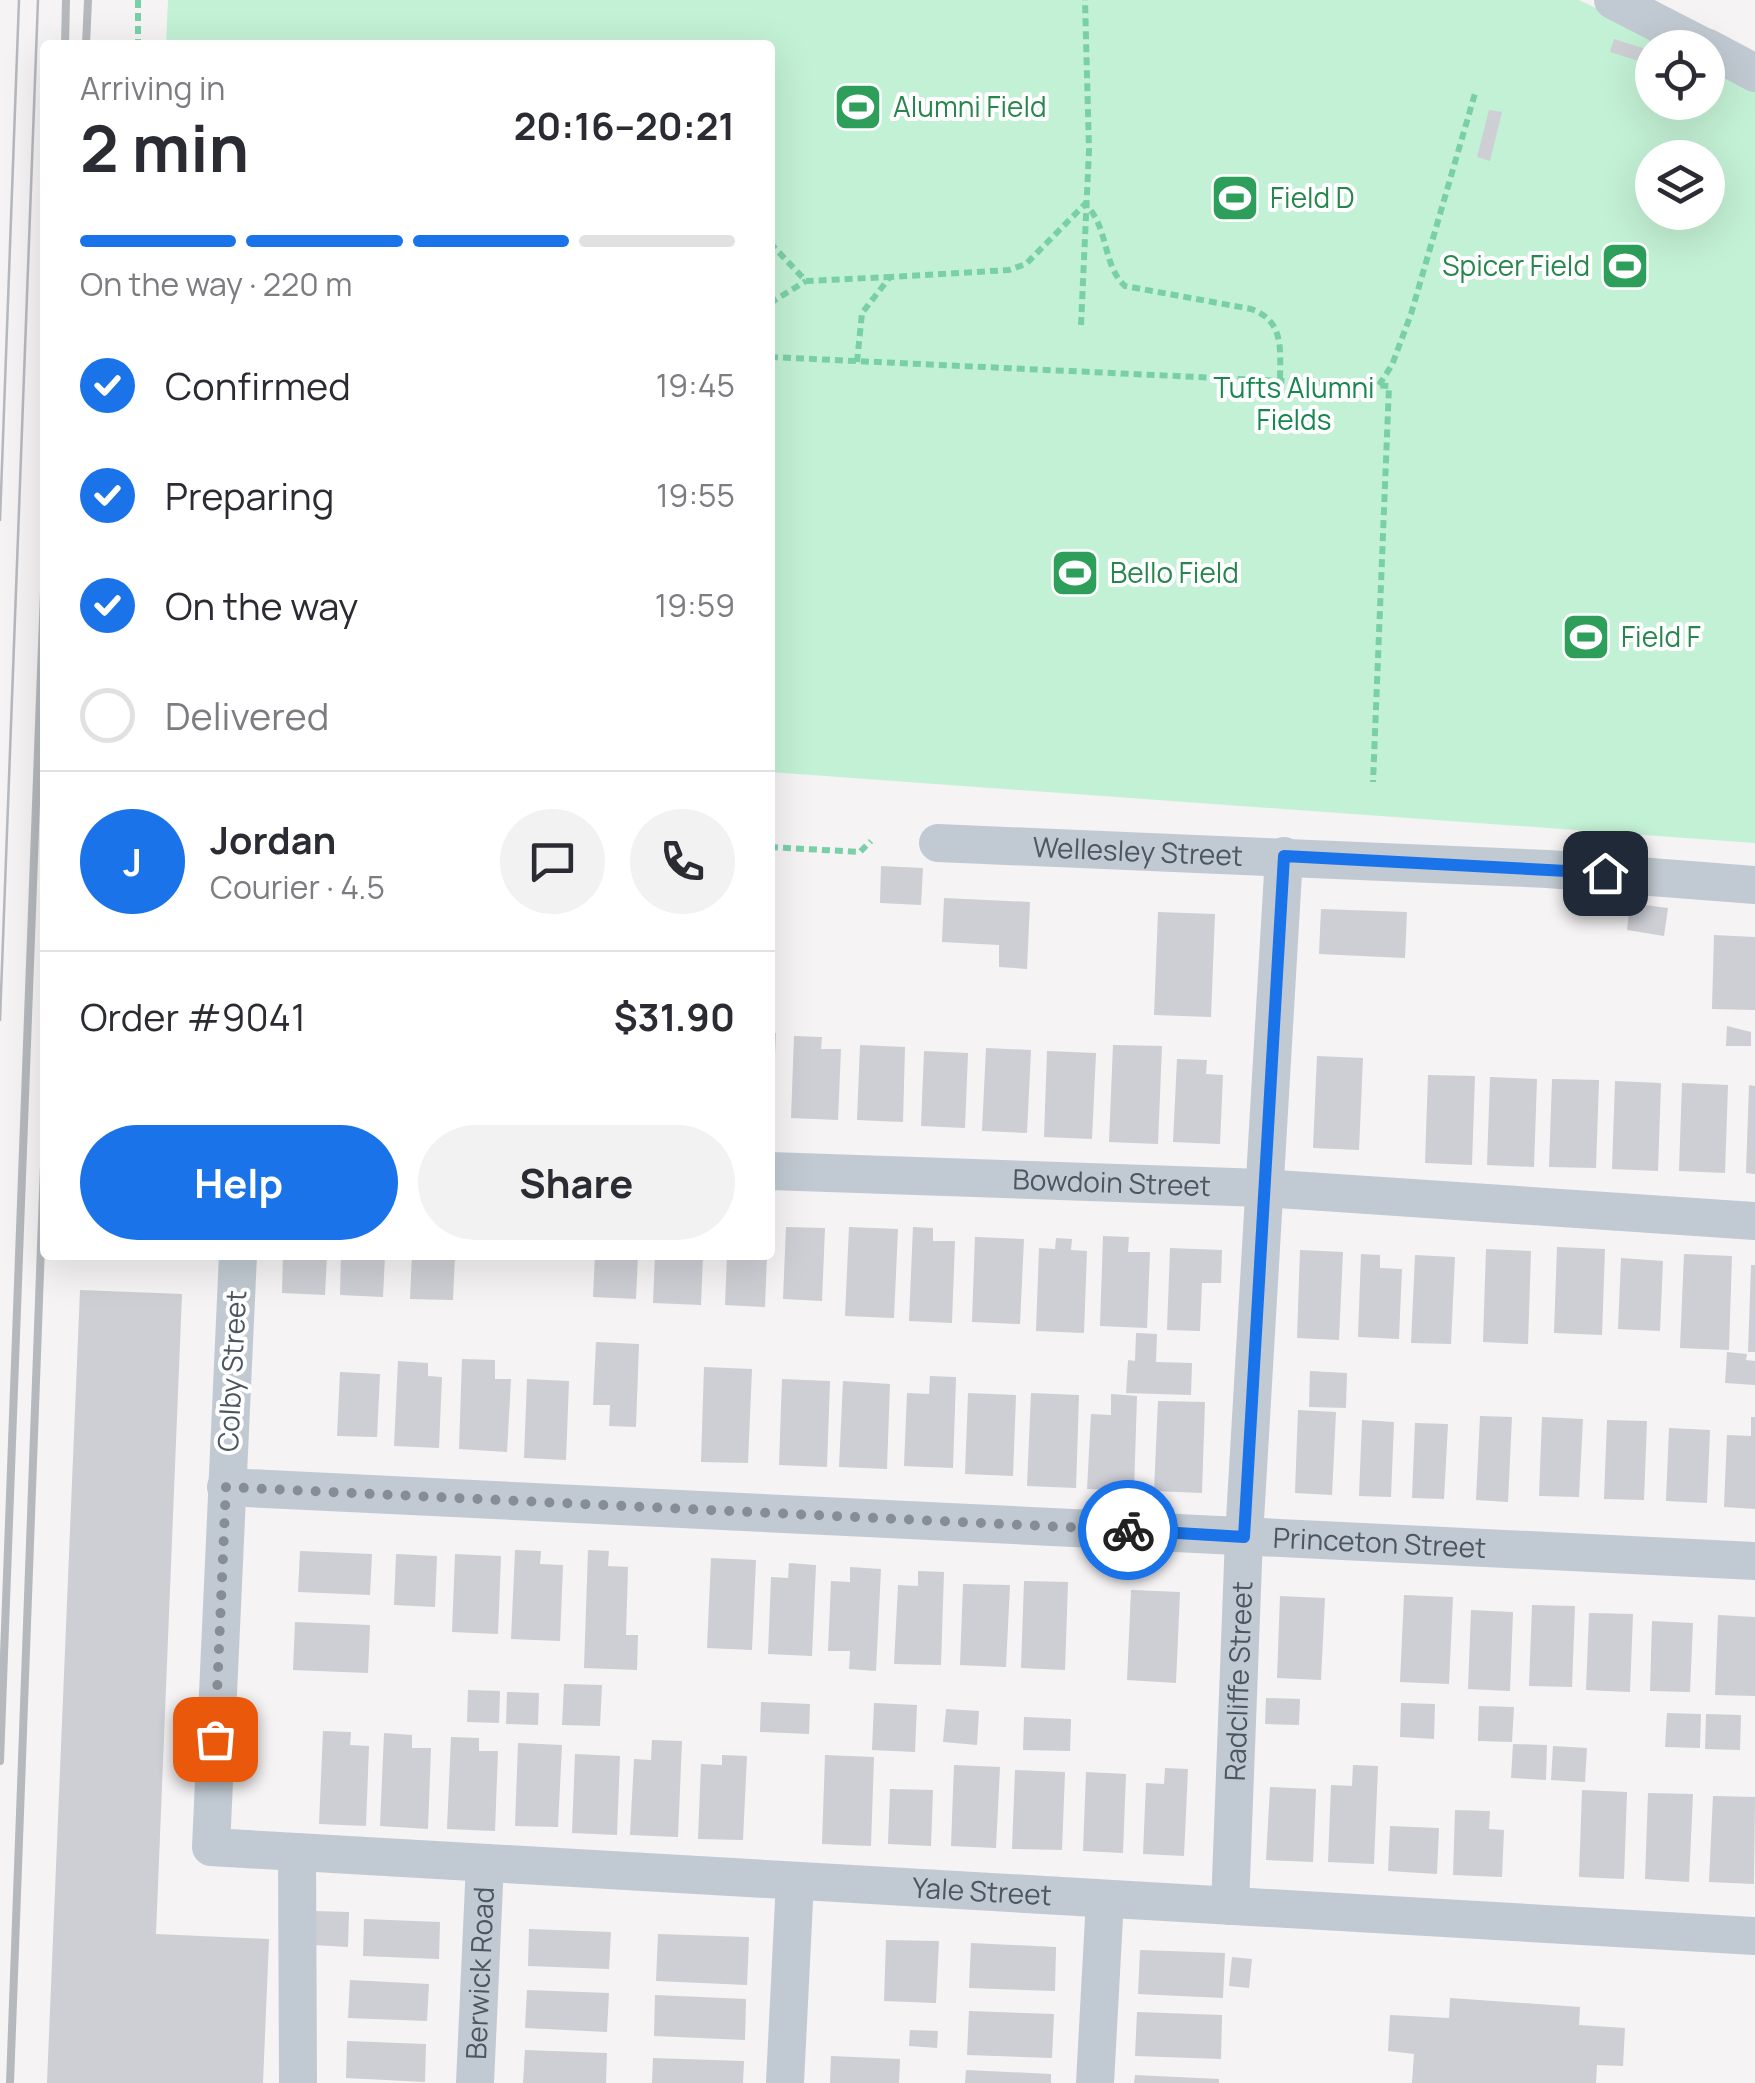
<!DOCTYPE html>
<meta charset="utf-8">
<style>
:root{--surface:#fff;--page:#f2f2f3;--text:#2b2b33;--muted:#7c7c81;--line:#e1e1e2;--accent:#1a73e8}
body{margin:0;font-family:Manrope,sans-serif;background:var(--page);color:var(--text);height:100vh;display:flex;flex-direction:column;font-size:38px;white-space:nowrap}
*{box-sizing:border-box;margin:0}
p{font-size:32px;color:var(--muted)}
.icon{flex:none;width:55px;height:55px;fill:none;stroke:currentColor;stroke-width:2;stroke-linecap:round;stroke-linejoin:round}
.map{position:relative;flex:1;overflow:hidden}
.drawer{position:absolute;left:40px;top:40px;width:735px;height:1220px;display:flex;flex-direction:column;background:var(--surface);border-radius:10px;box-shadow:0 10px 40px #0002}
.drawer>*{flex:none}
.fabs{position:absolute;left:1635px;top:30px;display:grid;gap:20px}
.fabs a{display:grid;place-items:center;width:90px;height:90px;border-radius:50%;background:var(--surface);box-shadow:0 10px 40px #0002;font-size:50px}
.pin{position:absolute;display:grid;place-items:center;width:85px;height:85px;color:#fff;margin:-42px;border-radius:20px;box-shadow:0 5px 15px #0006}
.courier{position:absolute;display:grid;place-items:center;width:100px;height:100px;margin:-50px;border:8px solid #1a73e8;border-radius:50%;background:#fff;color:#222;box-shadow:0 2px 12px #0007}
.overview em{font-style:normal;font-weight:700}
.overview div{display:flex;flex-direction:column-reverse}
.overview{display:flex;align-items:center;justify-content:space-between;height:170px;padding:0 40px}
h1{font-size:65px;font-weight:700;line-height:75px}
.bar{display:grid;grid-template-columns:repeat(4,1fr);gap:15px 10px;align-content:center;height:120px;padding:0 40px}
.bar i{height:12px;border-radius:8px;background:var(--line)}
.bar .active{background:var(--accent)}
.bar p{grid-column:span 4}
.line{display:flex;align-items:center;gap:25px;padding:0 40px;border-top:2px solid var(--line)}
.line div{flex:1}
.round{display:grid;place-items:center;flex:none;width:105px;height:105px;border-radius:52px;background:var(--page)}
ol{padding:0 40px;list-style:none}
li{display:flex;align-items:center;gap:30px;height:110px}
li p{margin-inline-start:auto}
li .icon{padding:10px;border-radius:50%;background:var(--accent);color:#fff;stroke-width:4}
li:last-child{color:var(--muted)}
li i{width:55px;height:55px;border:5px solid var(--line);border-radius:50%}
.button{display:flex;gap:20px;margin-top:auto;padding:20px 40px}
.button a{flex:1;height:115px;border-radius:60px;background:var(--accent);color:#fff;font-size:40px;font-weight:700;line-height:115px;text-align:center}
.button a+a{background:var(--page);color:var(--text)}
.map>svg:first-child{display:block}
</style>
<div class="map">
<svg width="1755" height="2083" viewBox="0 0 1755 2083">
<rect width="100%" height="100%" fill="#f5f3f3"/>
<path fill="#c3f1d5" fill-rule="evenodd" d="M 168,0 L 1579,0 L 1677,47 L 1652,48 L 1652,102 L 1708,102 L 1708,62 L 1755,85 L 1755,843 L 770,772 L 770,45 L 166,45 ZM 1652,158 L 1708,158 L 1708,212 L 1652,212 Z"/>
<g fill="#cdcfd5">
<polygon points="1614,39 1652,51 1652,65 1610,52"/>
<polygon points="1489,110 1502,112 1490,161 1477,157"/>
<polygon points="881,866 923,868 921,905 880,903"/>
<polygon points="944,898 1030,902 1027,969 999,967 999,945 942,942"/>
<polygon points="1630,903 1668,908 1664,936 1627,930"/>
<polygon points="1321,909 1407,912 1405,958 1319,954"/>
<polygon points="1158,912 1215,914 1211,1017 1154,1015"/>
<polygon points="1714,935 1755,937 1755,1010 1712,1009"/>
<polygon points="1727,1026 1751,1032 1751,1046 1726,1046"/>
<polygon points="770,1033 776,1033 773,1099 770,1099"/>
<polygon points="794,1036 822,1037 821,1049 841,1049 838,1120 791,1118"/>
<polygon points="860,1045 905,1047 903,1122 857,1120"/>
<polygon points="1113,1045 1162,1046 1158,1144 1109,1142"/>
<polygon points="986,1048 1031,1050 1027,1133 982,1131"/>
<polygon points="924,1051 968,1053 965,1128 921,1126"/>
<polygon points="1047,1051 1096,1053 1092,1139 1044,1137"/>
<polygon points="1317,1056 1363,1058 1359,1150 1313,1148"/>
<polygon points="1177,1059 1207,1060 1206,1074 1223,1075 1220,1144 1173,1142"/>
<polygon points="1428,1075 1475,1076 1472,1165 1425,1163"/>
<polygon points="1490,1077 1537,1079 1534,1167 1487,1165"/>
<polygon points="1552,1079 1599,1080 1596,1168 1549,1167"/>
<polygon points="1615,1081 1661,1083 1658,1171 1612,1169"/>
<polygon points="1682,1083 1728,1085 1725,1173 1679,1171"/>
<polygon points="1749,1085 1755,1086 1755,1174 1746,1173"/>
<polygon points="786,1227 825,1228 822,1301 783,1299"/>
<polygon points="849,1227 898,1229 894,1318 845,1316"/>
<polygon points="913,1227 933,1228 933,1241 955,1241 952,1323 909,1321"/>
<polygon points="1103,1236 1129,1237 1128,1252 1150,1252 1147,1328 1100,1326"/>
<polygon points="975,1237 1024,1239 1020,1324 972,1322"/>
<polygon points="1056,1238 1072,1239 1071,1250 1087,1251 1084,1333 1036,1331 1039,1248 1055,1249"/>
<polygon points="1557,1247 1605,1249 1602,1335 1554,1333"/>
<polygon points="1170,1248 1222,1250 1221,1283 1202,1283 1200,1331 1167,1330"/>
<polygon points="1486,1249 1531,1251 1528,1344 1483,1342"/>
<polygon points="1300,1250 1343,1252 1339,1340 1297,1338"/>
<polygon points="1361,1254 1380,1255 1380,1268 1402,1269 1399,1339 1358,1337"/>
<polygon points="1684,1254 1732,1256 1729,1350 1680,1348"/>
<polygon points="283,1255 327,1255 325,1295 282,1293"/>
<polygon points="341,1255 385,1255 383,1297 340,1295"/>
<polygon points="412,1255 455,1255 453,1300 410,1299"/>
<polygon points="542,1255 576,1255 576,1259 541,1258"/>
<polygon points="595,1255 638,1255 636,1299 593,1297"/>
<polygon points="655,1255 703,1255 701,1305 653,1303"/>
<polygon points="727,1255 767,1255 765,1307 725,1305"/>
<polygon points="1415,1255 1455,1257 1451,1344 1411,1343"/>
<polygon points="1621,1258 1663,1261 1660,1331 1618,1329"/>
<polygon points="1751,1265 1755,1265 1755,1352 1748,1352"/>
<polygon points="80,1290 182,1294 156,1934 269,1939 263,2083 47,2083"/>
<polygon points="1136,1333 1157,1334 1156,1362 1192,1363 1191,1395 1126,1393 1128,1360 1135,1361"/>
<polygon points="596,1342 639,1344 636,1427 609,1426 610,1405 593,1405"/>
<polygon points="1727,1352 1747,1354 1746,1360 1755,1361 1755,1385 1725,1383"/>
<polygon points="462,1359 495,1360 495,1379 511,1379 507,1452 459,1449"/>
<polygon points="398,1361 428,1363 428,1376 442,1377 439,1448 394,1446"/>
<polygon points="704,1367 752,1369 748,1463 701,1462"/>
<polygon points="1310,1371 1347,1373 1346,1408 1309,1407"/>
<polygon points="340,1372 380,1374 377,1437 337,1436"/>
<polygon points="930,1376 956,1377 953,1468 904,1466 907,1393 929,1394"/>
<polygon points="527,1379 569,1381 566,1460 524,1458"/>
<polygon points="782,1379 830,1381 827,1467 779,1465"/>
<polygon points="843,1381 890,1384 887,1469 839,1467"/>
<polygon points="968,1393 1016,1395 1013,1476 965,1474"/>
<polygon points="1031,1393 1079,1395 1076,1488 1027,1486"/>
<polygon points="1111,1394 1137,1396 1134,1491 1087,1489 1091,1414 1111,1415"/>
<polygon points="1158,1401 1205,1402 1202,1493 1154,1491"/>
<polygon points="1298,1410 1336,1412 1332,1495 1295,1493"/>
<polygon points="1480,1416 1512,1417 1508,1502 1476,1500"/>
<polygon points="1542,1417 1583,1419 1579,1497 1539,1496"/>
<polygon points="1751,1417 1755,1417 1755,1509 1724,1507 1727,1435 1751,1436"/>
<polygon points="1362,1420 1394,1422 1391,1497 1359,1496"/>
<polygon points="1607,1420 1647,1421 1644,1500 1604,1499"/>
<polygon points="1415,1423 1448,1424 1444,1499 1412,1498"/>
<polygon points="1669,1428 1710,1430 1707,1503 1666,1501"/>
<polygon points="515,1550 541,1551 540,1564 563,1565 560,1641 511,1639"/>
<polygon points="588,1550 609,1551 608,1566 628,1567 626,1635 638,1635 637,1670 584,1668"/>
<polygon points="300,1551 372,1554 370,1595 298,1592"/>
<polygon points="396,1554 437,1556 435,1607 394,1605"/>
<polygon points="455,1554 501,1556 498,1634 452,1632"/>
<polygon points="711,1558 756,1560 752,1650 707,1648"/>
<polygon points="789,1563 816,1565 812,1656 768,1654 771,1577 788,1578"/>
<polygon points="850,1567 881,1569 876,1671 849,1669 850,1651 828,1651 831,1581 850,1582"/>
<polygon points="918,1571 944,1572 941,1665 894,1664 898,1585 918,1586"/>
<polygon points="1024,1581 1068,1582 1065,1670 1021,1668"/>
<polygon points="963,1584 1010,1585 1006,1667 960,1665"/>
<polygon points="1131,1590 1180,1592 1176,1683 1127,1680"/>
<polygon points="1404,1595 1453,1597 1449,1684 1400,1682"/>
<polygon points="1280,1596 1325,1598 1321,1680 1277,1678"/>
<polygon points="1532,1605 1575,1606 1572,1687 1529,1686"/>
<polygon points="1471,1610 1513,1612 1510,1691 1468,1689"/>
<polygon points="1589,1613 1633,1614 1630,1692 1586,1690"/>
<polygon points="1718,1615 1755,1617 1755,1696 1715,1695"/>
<polygon points="1652,1621 1693,1623 1690,1692 1650,1691"/>
<polygon points="295,1622 370,1625 368,1673 293,1670"/>
<polygon points="564,1684 602,1685 600,1726 562,1725"/>
<polygon points="468,1690 500,1691 499,1723 467,1722"/>
<polygon points="507,1692 539,1693 538,1725 506,1724"/>
<polygon points="1266,1698 1300,1699 1299,1725 1265,1724"/>
<polygon points="761,1702 810,1704 809,1734 760,1732"/>
<polygon points="874,1703 917,1705 915,1752 872,1750"/>
<polygon points="1401,1703 1435,1704 1434,1739 1400,1737"/>
<polygon points="1479,1706 1514,1707 1512,1742 1478,1741"/>
<polygon points="946,1709 979,1711 977,1745 943,1742"/>
<polygon points="1667,1713 1701,1714 1700,1748 1665,1747"/>
<polygon points="1706,1714 1741,1715 1740,1750 1705,1749"/>
<polygon points="1024,1717 1071,1719 1070,1751 1023,1750"/>
<polygon points="323,1731 351,1732 350,1745 369,1746 366,1826 319,1824"/>
<polygon points="384,1733 412,1735 412,1748 431,1748 428,1829 380,1826"/>
<polygon points="451,1737 479,1738 479,1751 498,1751 495,1831 447,1829"/>
<polygon points="652,1740 682,1741 678,1837 630,1835 634,1759 651,1760"/>
<polygon points="518,1743 562,1745 558,1827 515,1826"/>
<polygon points="1513,1744 1547,1745 1546,1780 1511,1778"/>
<polygon points="1553,1746 1587,1748 1585,1782 1551,1780"/>
<polygon points="575,1754 620,1756 617,1835 572,1833"/>
<polygon points="722,1755 747,1756 743,1840 698,1839 701,1764 722,1765"/>
<polygon points="825,1755 874,1757 871,1846 822,1844"/>
<polygon points="954,1765 1000,1767 996,1848 951,1846"/>
<polygon points="1353,1765 1378,1766 1374,1864 1328,1862 1331,1785 1352,1786"/>
<polygon points="1165,1768 1188,1769 1184,1856 1143,1854 1146,1783 1164,1784"/>
<polygon points="1015,1770 1065,1772 1062,1850 1012,1849"/>
<polygon points="1086,1772 1126,1774 1123,1853 1083,1851"/>
<polygon points="1270,1787 1316,1789 1313,1862 1266,1860"/>
<polygon points="890,1789 933,1790 931,1846 888,1844"/>
<polygon points="1582,1790 1627,1792 1624,1879 1579,1877"/>
<polygon points="1648,1793 1693,1794 1689,1882 1645,1879"/>
<polygon points="1713,1796 1755,1797 1754,1884 1709,1882"/>
<polygon points="1455,1810 1490,1811 1489,1829 1504,1830 1502,1877 1453,1875"/>
<polygon points="1390,1826 1439,1828 1437,1874 1388,1871"/>
<polygon points="314,1911 349,1912 348,1947 313,1945"/>
<polygon points="364,1919 440,1922 439,1959 363,1956"/>
<polygon points="529,1929 611,1932 609,1969 528,1966"/>
<polygon points="658,1934 749,1937 747,1985 656,1981"/>
<polygon points="886,1940 939,1941 936,2003 884,2001"/>
<polygon points="971,1943 1056,1947 1055,1991 969,1988"/>
<polygon points="1140,1950 1225,1953 1223,1998 1138,1994"/>
<polygon points="1232,1957 1252,1959 1249,1988 1229,1986"/>
<polygon points="350,1980 429,1984 427,2021 348,2018"/>
<polygon points="527,1990 609,1993 607,2032 525,2028"/>
<polygon points="655,1995 746,1999 745,2040 654,2036"/>
<polygon points="1450,1998 1580,2007 1579,2025 1625,2028 1623,2066 1597,2065 1596,2083 1412,2083 1414,2054 1388,2051 1390,2015 1449,2018"/>
<polygon points="969,2011 1054,2014 1052,2058 967,2055"/>
<polygon points="1137,2012 1222,2015 1221,2059 1135,2056"/>
<polygon points="910,2030 938,2031 937,2048 909,2046"/>
<polygon points="347,2041 426,2044 425,2082 346,2078"/>
<polygon points="525,2050 607,2053 606,2083 523,2083"/>
<polygon points="831,2056 900,2059 899,2083 830,2083"/>
<polygon points="653,2058 744,2061 743,2083 652,2083"/>
<polygon points="966,2070 1051,2074 1051,2083 965,2083"/>
<polygon points="1135,2075 1219,2079 1219,2083 1134,2083"/>
</g>
<g fill="none" stroke-linecap="round" stroke-linejoin="round">
<g stroke="#7ad0a6" stroke-width="6" stroke-dasharray="8 5" stroke-linecap="butt">
<polyline points="138,0 138,45"/>
<polyline points="770,243 806,281 889,277"/>
<polyline points="770,303 806,281"/>
<polyline points="1081,325 1089,150 1085,0"/>
<polyline points="770,357 1389,386 1373,782"/>
<path d="M 857,362 L 862,313 L 890,277 L 1009,270 L 1026,264 L 1085,204 C 1109,226 1102,265 1125,286 L 1251,309 C 1285,321 1280,350 1280,381"/>
<polyline points="1379,385 1392,365 1411,314 1476,90"/>
<polyline points="770,847 860,852 871,841"/>
</g>
<g stroke="#c1cad2" stroke-width="38">
<polyline points="1613,0 1706,48"/>
<polyline points="1708,48 1755,73"/>
<path id="s1" d="M 938,843 L 1548,869 L 1755,885"/>
<path id="s2" d="M 770,1171 L 1263,1188 L 1755,1221"/>
<path id="s3" d="M 238,1255 L 211,1847 L 1755,1936"/>
<path id="s4" d="M 226,1487 L 1755,1561"/>
<polyline points="297,1852 298,2083"/>
<path id="s5" d="M 1230,1906 L 1244,1537 L 1284,856"/>
<path id="s6" d="M 475,2083 L 485,1863"/>
<polyline points="785,2083 795,1881"/>
<polyline points="1095,2083 1105,1899"/>
</g>
<g stroke="#b5b8bd" stroke-width="2.5">
<polyline points="0,520 19,0"/>
<polyline points="0,1020 38,0"/>
</g>
<g stroke="#b5b8bd" stroke-width="8">
<polyline points="65,45 66,0"/>
<polyline points="86,45 88,0"/>
<polyline points="0,1761 45,565"/>
<polyline points="10,2083 45,1138"/>
</g>
</g>
<g fill="none" stroke-linecap="round" stroke-linejoin="round">
<polyline stroke="#868d94" stroke-width="10" stroke-dasharray="0 18" points="215,1739 226,1487 1128,1530"/>
<polyline stroke="#1a73e8" stroke-width="12" points="1128,1530 1244,1537 1284,856 1605,873"/>
</g>
<defs>
<g id="stadium-square" transform="scale(2.5)"><rect x="-9" y="-9" width="18" height="18" rx="4" fill="#2e9e5b" stroke="#fff"/><path d="M0-5a6.5 5 0 1 0 0 10a6.5 5 0 1 0 0-10ZM-3.5-1.8h7v3.6h-7Z" fill="#fff"/></g>
</defs>
<g fill-rule="evenodd">
<use href="#stadium-square" x="858" y="107"/>
<use href="#stadium-square" x="1235" y="198"/>
<use href="#stadium-square" x="1625" y="266"/>
<use href="#stadium-square" x="1075" y="573"/>
<use href="#stadium-square" x="1586" y="637"/>
</g>
<g text-anchor="middle" stroke-width="8" stroke-linejoin="round" paint-order="stroke">
<g font-size="28" fill="#27864d" stroke="#fff" text-anchor="start">
<text x="893" y="117">Alumni Field</text>
<text x="1270" y="208">Field D</text>
<text x="1590" y="276" text-anchor="end">Spicer Field</text>
<text x="1110" y="583">Bello Field</text>
<text x="1621" y="647">Field F</text>
</g>
<g font-size="28" fill="#17864f" stroke="#fff">
<text x="1294" y="398">Tufts Alumni<tspan x="1294" dy="32">Fields</tspan></text>
</g>
<g font-size="28" fill="#4a5661" stroke="#fff">
<text dy="10" stroke="none"><textPath href="#s1" startOffset="200">Wellesley Street</textPath></text>
<text dy="10" stroke="none"><textPath href="#s2" startOffset="342">Bowdoin Street</textPath></text>
<text transform="translate(232 1371) rotate(-87)" y="10">Colby Street</text>
<text dy="10" stroke="none"><textPath href="#s4" startOffset="1155">Princeton Street</textPath></text>
<text dy="10" stroke="none"><textPath href="#s5" startOffset="225">Radcliffe Street</textPath></text>
<text dy="10" stroke="none"><textPath href="#s3" startOffset="1365">Yale Street</textPath></text>
<text dy="10" stroke="none"><textPath href="#s6" startOffset="110">Berwick Road</textPath></text>
</g>
</g>
</svg>
<div class="fabs">
<a><svg class="icon" aria-label="locate" viewBox="0 0 24 24"><circle cx="12" cy="12" r="6"/><path d="M12 2v4M12 18v4M2 12h4M18 12h4"/></svg></a>
<a><svg class="icon" aria-label="layers" viewBox="0 0 24 24"><path d="M12 4l9 5-9 5-9-5zM3 14l9 5 9-5"/></svg></a>
</div>
<div class="pin" style="left:215px;top:1739px;background:#ea580c"><svg class="icon" aria-label="bag" viewBox="0 0 24 24"><path d="M5 8h14l-1 12H6zM9 8a3 3 0 0 1 6 0"/></svg></div>
<div class="pin" style="left:1605px;top:873px;background:#1f2937"><svg class="icon" aria-label="home" viewBox="0 0 24 24"><path d="M3 11l9-7 9 7M6 9v11h12V9"/></svg></div>
<div class="courier" style="left:1128px;top:1530px"><svg class="icon" aria-label="bike" viewBox="0 0 24 24"><circle cx="6" cy="16" r="4"/><circle cx="18" cy="16" r="4"/><path d="M6 16l4-8h5l3 8M10 8l3 8H6M13 5h3"/></svg></div>
<section class="drawer">
<div class="overview"><div><h1>2 min</h1><p>Arriving in</p></div><em>20:16–20:21</em></div>
<div class="bar"><i class="active"></i><i class="active"></i><i class="active"></i><i></i><p>On the way · 220 m</p></div>
<ol>
<li><svg class="icon" aria-label="check" viewBox="0 0 24 24"><path d="M5 12l5 5 9-10"/></svg>Confirmed<p>19:45</p></li>
<li><svg class="icon" aria-label="check" viewBox="0 0 24 24"><path d="M5 12l5 5 9-10"/></svg>Preparing<p>19:55</p></li>
<li><svg class="icon" aria-label="check" viewBox="0 0 24 24"><path d="M5 12l5 5 9-10"/></svg>On the way<p>19:59</p></li>
<li><i></i>Delivered</li>
</ol>
<div class="line" style="height:180px"><b class="round" style="background:var(--accent);color:#fff">J</b><div><b>Jordan</b><p>Courier · 4.5</p></div><a class="round"><svg class="icon" aria-label="chat" viewBox="0 0 24 24"><path d="M4 5h16v11H9l-5 4z"/></svg></a><a class="round"><svg class="icon" aria-label="phone" viewBox="0 0 24 24"><path d="M5 4h4l2 5-3 2q2 4 5 5l2-3 5 2v4C11 20 4 13 5 4z"/></svg></a></div>
<div class="line" style="height:130px"><div>Order #9041</div><b>$31.90</b></div>
<div class="button"><a>Help</a><a>Share</a></div>
</section>
</div>
